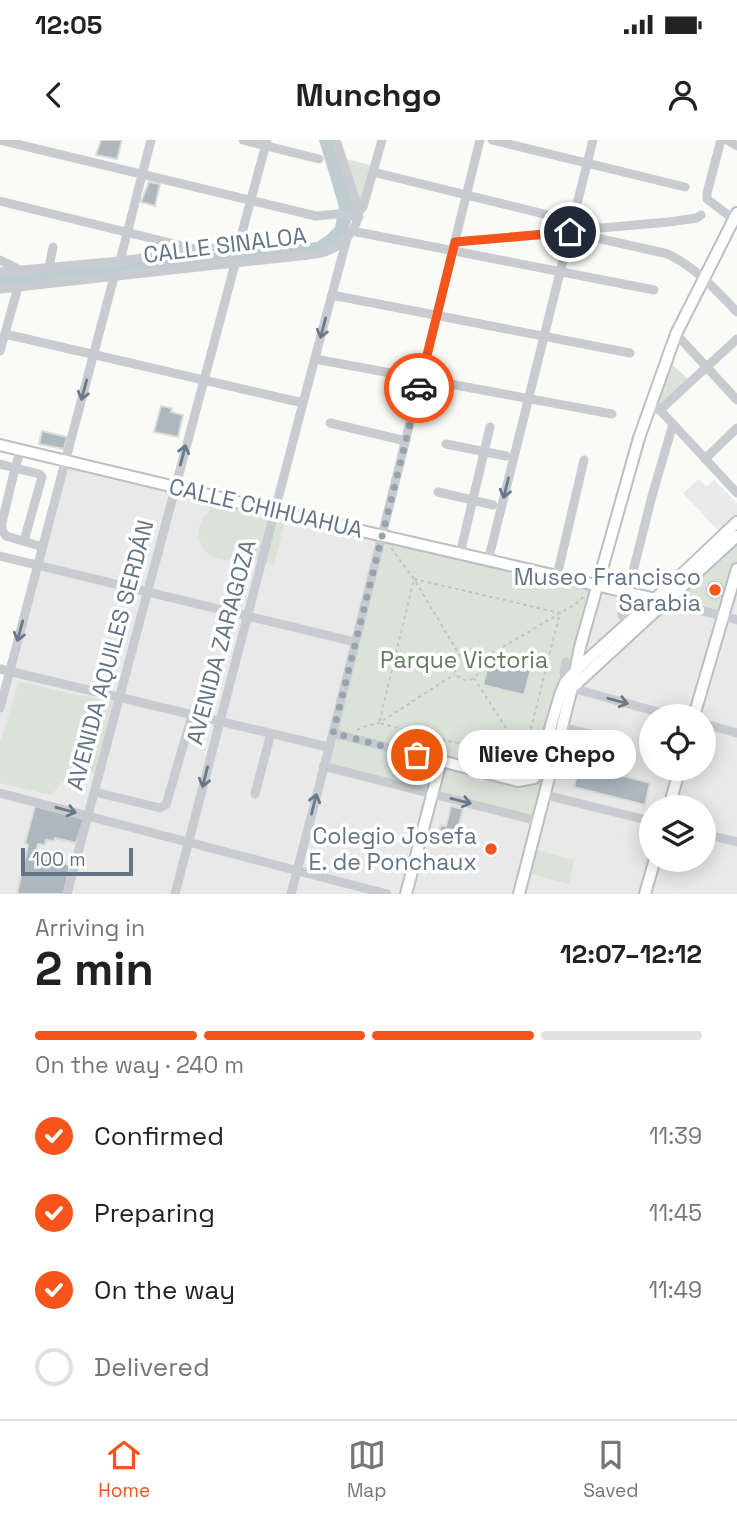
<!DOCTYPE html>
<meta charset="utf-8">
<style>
:root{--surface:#fff;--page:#f6f6f6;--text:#222;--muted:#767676;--line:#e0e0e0;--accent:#f6541b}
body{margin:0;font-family:"Space Grotesk",sans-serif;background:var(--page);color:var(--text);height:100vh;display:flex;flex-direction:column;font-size:26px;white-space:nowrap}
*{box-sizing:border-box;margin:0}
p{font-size:23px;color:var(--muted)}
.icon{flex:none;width:38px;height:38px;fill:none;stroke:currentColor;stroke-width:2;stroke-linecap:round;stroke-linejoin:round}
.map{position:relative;height:754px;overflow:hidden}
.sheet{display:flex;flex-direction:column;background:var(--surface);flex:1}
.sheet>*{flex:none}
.buttons{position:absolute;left:639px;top:564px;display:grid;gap:14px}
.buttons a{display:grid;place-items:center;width:77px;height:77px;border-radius:50%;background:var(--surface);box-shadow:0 4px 18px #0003;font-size:35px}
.scale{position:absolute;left:21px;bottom:18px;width:112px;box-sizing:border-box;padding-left:7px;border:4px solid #627586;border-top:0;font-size:19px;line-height:24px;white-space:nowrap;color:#627586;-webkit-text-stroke:5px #fff;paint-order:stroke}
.pin{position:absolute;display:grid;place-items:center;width:60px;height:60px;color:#fff;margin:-30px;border:4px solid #fff;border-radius:50%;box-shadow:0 2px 7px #0007}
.courier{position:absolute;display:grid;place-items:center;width:70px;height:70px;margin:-35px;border:5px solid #f6541b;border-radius:50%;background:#fff;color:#222;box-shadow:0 2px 9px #0007}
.bubble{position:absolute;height:49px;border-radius:24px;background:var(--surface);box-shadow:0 4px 18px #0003;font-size:23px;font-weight:600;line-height:49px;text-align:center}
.headline em{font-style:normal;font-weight:600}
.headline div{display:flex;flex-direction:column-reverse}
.headline{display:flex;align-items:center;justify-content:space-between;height:119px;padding:0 35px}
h1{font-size:46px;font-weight:600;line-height:52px}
.bar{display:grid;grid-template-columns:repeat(4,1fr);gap:10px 7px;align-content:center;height:84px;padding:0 35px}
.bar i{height:9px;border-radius:5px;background:var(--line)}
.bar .active{background:var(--accent)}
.bar p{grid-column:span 4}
ol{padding:0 35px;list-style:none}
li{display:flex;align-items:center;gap:21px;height:77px}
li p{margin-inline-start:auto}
li .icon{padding:7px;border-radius:50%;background:var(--accent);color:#fff;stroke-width:4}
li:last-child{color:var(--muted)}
li i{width:38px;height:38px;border:4px solid var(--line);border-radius:50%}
.status{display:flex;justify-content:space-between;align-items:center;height:49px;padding:0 35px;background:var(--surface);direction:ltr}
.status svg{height:19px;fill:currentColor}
header{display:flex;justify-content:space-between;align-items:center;height:91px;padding:0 35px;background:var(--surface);font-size:32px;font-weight:600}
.tab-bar{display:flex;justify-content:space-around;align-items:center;height:98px;border-top:2px solid var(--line);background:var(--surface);font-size:19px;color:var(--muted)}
.tab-bar a{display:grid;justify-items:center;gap:4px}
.tab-bar .active{color:var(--accent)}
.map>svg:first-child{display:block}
</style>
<div class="status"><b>12:05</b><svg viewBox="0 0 49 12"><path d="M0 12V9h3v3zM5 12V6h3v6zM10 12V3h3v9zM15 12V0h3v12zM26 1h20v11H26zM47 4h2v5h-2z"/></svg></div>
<header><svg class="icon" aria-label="back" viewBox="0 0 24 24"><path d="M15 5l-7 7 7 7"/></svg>Munchgo<svg class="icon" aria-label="person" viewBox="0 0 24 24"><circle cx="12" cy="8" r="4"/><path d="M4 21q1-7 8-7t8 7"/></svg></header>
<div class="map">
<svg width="737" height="754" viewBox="0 0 737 754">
<rect width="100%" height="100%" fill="#fafaf7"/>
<g fill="#e8e9e8" fill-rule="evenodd">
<path d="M 62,323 L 672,463 L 737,403 L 737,754 L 0,754 L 0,557 ZM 651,576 L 704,576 L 704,628 L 651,628 ZM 651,667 L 704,667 L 704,719 L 651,719 Z"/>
<polygon points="699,339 707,347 714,340 737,363 737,375 719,391 683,353"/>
</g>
<g fill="#dbe2d8">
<polygon points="342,18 374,26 360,71"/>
<polygon points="665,219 693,243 663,272 649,265"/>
<path d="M 211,351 L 288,369 L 274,425 L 242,415 C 210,433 182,395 210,370 L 207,365 Z"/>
<polygon points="384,394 600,447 572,528 547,617 562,562 541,681 326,626"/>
<polygon points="737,396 737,426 723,475 667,461"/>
<polygon points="19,542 116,563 98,633 78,632 62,643 51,655 0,643 0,602"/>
<polygon points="537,710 574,720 569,744 531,734"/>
</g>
<polygon fill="#becbcf" points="319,0 334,0 354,70 348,91 342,98 319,111 0,147 0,135 317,102 327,95 335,87 339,67"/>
<g fill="#adb7be" stroke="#dcdcd9" stroke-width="2">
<polygon points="101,0 122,0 117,19 96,15"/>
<polygon points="149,42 160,44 155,66 141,62"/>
<polygon points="161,266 172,268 171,272 183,275 178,297 154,292"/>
<polygon points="42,291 67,297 64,309 39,304"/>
<circle cx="715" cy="450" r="10"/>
<polygon points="490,518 531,529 524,555 483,545"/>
<polygon points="585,604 621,612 618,627 626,629 624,636 650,643 645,665 574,647 581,619 575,617 576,609 583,610"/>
<polygon points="417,621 429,625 426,637 414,634"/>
<polygon points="35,666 84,679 76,703 55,698 54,701 46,700 45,705 38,704 35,717 70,725 64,754 17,754 28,705 25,703"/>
<polygon points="451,666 463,669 458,688 461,689 460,696 456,695 454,699 451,700 445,697 444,692 439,690 441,685 446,686"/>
</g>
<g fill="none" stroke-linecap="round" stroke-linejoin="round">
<g stroke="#babfc3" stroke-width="14">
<g id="major">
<polyline points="0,305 275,371 665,461"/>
<polyline points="574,546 737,396"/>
<polyline points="694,576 737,429"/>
<polyline points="669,667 680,628"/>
<polyline points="406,754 441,621 518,641 534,638 538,630 560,555 565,543 577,529 679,437 737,382"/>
<polyline points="519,754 572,548 580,507 639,298 676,194 737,73"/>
<polyline points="645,754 655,719"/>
</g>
</g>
<g stroke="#c1c4c6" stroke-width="2" stroke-dasharray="3.5 3.5" stroke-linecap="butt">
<polyline points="391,408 414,439 460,516"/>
<polygon points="414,439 560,473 524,616 448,601 379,583"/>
<circle cx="467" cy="527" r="13"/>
<polyline points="479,521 574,465 585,456"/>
<polyline points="474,538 524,616 529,627"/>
<polyline points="357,590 362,587 379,583 455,534"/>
</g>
<g stroke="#c8ccd0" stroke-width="9">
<polyline points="0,0 316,76 338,74 359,77"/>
<polyline points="243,0 319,19"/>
<polyline points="492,0 685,47"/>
<polyline points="721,0 707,53 707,59 737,82"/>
<polyline points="727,0 737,6"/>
<polyline points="373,32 601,88 669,82 697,78 701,75"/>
<polyline points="0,61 199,110"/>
<polyline points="359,71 363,67 382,0"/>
<polyline points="352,91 654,150"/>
<path d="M 455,102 L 570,92 L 668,114 C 696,128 715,149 737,172"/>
<polyline points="0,120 20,130"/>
<polyline points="120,121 151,0"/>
<polyline points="49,127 53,107"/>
<polyline points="0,132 120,121 234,106 240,100 267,0"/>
<path d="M 0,149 L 309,115 C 315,114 322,114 327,111 C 343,105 358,89 359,71 L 336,0"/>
<polyline points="332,155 630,213"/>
<polyline points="5,194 303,263"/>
<polyline points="676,194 737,260"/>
<polyline points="0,211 18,147"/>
<polyline points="315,219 612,274"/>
<polyline points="650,266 660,270 737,353"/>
<polyline points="660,270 737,199"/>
<polyline points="330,283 406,301"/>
<polyline points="446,304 506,316"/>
<polyline points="705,319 737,288"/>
<polyline points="0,324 15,328 21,310"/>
<polyline points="438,352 493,365"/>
<polyline points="24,401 42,337 39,334 15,328 2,383 2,390 6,396 43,407"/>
<polyline points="460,414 490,287"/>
<polyline points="0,416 355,502"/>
<polyline points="488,421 593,0"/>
<polyline points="557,436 584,320"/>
<polyline points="665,461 737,480"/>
<polyline points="628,482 622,475 652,356 673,284"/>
<polyline points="566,522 564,531 565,543 572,548 672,576"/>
<polyline points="0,529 328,607"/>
<polyline points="0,568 114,137"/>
<polyline points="704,584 737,593"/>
<polyline points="562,587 618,601"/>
<polyline points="333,593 441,621"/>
<polyline points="323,626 538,681"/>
<polyline points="95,652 160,668 166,665 192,575"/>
<polyline points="0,653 387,754"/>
<polyline points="255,654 271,593"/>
<polyline points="545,655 651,681"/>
<polyline points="704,694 737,702"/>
<polyline points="67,754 235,124"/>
<polyline points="175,754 303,263 347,98"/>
<polyline points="291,754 333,593 480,0"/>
</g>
<use href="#major" stroke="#fff" stroke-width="10"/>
</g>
<defs><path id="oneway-shaft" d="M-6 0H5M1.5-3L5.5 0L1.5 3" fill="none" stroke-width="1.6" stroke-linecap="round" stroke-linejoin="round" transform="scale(1.75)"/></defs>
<g stroke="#67798a">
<use href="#oneway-shaft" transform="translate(323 188) rotate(105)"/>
<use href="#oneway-shaft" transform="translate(84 250) rotate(105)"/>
<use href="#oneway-shaft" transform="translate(183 315) rotate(-75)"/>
<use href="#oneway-shaft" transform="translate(506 348) rotate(104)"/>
<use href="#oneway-shaft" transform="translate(20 491) rotate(105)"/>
<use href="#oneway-shaft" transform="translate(618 561) rotate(15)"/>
<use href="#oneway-shaft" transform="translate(205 637) rotate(104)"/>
<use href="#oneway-shaft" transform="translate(461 661) rotate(14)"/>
<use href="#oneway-shaft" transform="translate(314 664) rotate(-76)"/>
<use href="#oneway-shaft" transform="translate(66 670) rotate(15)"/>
</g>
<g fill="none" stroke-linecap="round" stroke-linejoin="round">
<polyline stroke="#97a4ae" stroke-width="7" stroke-dasharray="0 12.6" points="417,615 333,593 419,248"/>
<polyline stroke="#f6541b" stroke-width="9" points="419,248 455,102 570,92"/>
</g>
<g fill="#f6541b" stroke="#fff" stroke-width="2.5">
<circle cx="715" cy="450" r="7"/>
<circle cx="491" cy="709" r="7"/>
</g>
<g text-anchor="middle" stroke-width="7" stroke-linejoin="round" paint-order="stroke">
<g font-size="23" fill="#627586" stroke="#fff">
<text transform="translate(225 105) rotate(-7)" y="8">CALLE SINALOA</text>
<text transform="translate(266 368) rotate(13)" y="8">CALLE CHIHUAHUA</text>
<text transform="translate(221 502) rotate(-75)" y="8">AVENIDA ZARAGOZA</text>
<text transform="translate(110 515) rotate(-75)" y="8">AVENIDA AQUILES SERDÁN</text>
</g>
<g font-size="23" fill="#627586" stroke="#fff" text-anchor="end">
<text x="701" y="445">Museo Francisco<tspan x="701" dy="26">Sarabia</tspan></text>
<text x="477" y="704">Colegio Josefa<tspan x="477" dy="26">E. de Ponchaux</tspan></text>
</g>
<g font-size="23" fill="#667c61" stroke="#fff">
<text x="464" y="528">Parque Victoria</text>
</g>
</g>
</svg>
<div class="buttons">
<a><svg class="icon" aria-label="locate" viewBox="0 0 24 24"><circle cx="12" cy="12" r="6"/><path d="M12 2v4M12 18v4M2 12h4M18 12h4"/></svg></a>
<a><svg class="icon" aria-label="layers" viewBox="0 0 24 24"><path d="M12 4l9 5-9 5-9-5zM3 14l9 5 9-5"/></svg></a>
</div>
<div class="scale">100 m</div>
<div class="pin" style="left:417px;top:615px;background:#ea580c"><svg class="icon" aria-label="bag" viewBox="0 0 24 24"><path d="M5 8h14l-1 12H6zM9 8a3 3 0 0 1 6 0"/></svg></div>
<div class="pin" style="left:570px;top:92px;background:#1f2937"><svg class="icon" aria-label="home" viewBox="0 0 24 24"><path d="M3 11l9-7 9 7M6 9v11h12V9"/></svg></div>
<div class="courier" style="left:419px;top:248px"><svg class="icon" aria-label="car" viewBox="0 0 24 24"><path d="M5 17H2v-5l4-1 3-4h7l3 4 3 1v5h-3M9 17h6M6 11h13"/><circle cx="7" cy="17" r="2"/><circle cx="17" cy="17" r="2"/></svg></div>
<div class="bubble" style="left:458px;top:590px;width:178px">Nieve Chepo</div>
</div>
<section class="sheet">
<div class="headline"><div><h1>2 min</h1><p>Arriving in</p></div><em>12:07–12:12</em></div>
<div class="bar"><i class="active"></i><i class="active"></i><i class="active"></i><i></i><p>On the way · 240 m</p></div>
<ol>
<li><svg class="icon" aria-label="check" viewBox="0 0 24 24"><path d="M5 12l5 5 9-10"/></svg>Confirmed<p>11:39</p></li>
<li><svg class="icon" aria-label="check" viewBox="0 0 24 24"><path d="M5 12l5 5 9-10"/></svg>Preparing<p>11:45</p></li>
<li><svg class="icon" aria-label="check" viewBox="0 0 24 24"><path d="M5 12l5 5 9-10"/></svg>On the way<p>11:49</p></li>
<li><i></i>Delivered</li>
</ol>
</section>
<nav class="tab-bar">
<a class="active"><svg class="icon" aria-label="home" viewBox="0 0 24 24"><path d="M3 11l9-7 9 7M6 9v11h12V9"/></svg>Home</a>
<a><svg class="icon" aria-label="map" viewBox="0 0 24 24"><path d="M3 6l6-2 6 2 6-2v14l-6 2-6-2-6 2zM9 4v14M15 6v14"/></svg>Map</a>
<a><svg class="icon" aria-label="saved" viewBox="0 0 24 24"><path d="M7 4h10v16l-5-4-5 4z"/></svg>Saved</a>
</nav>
